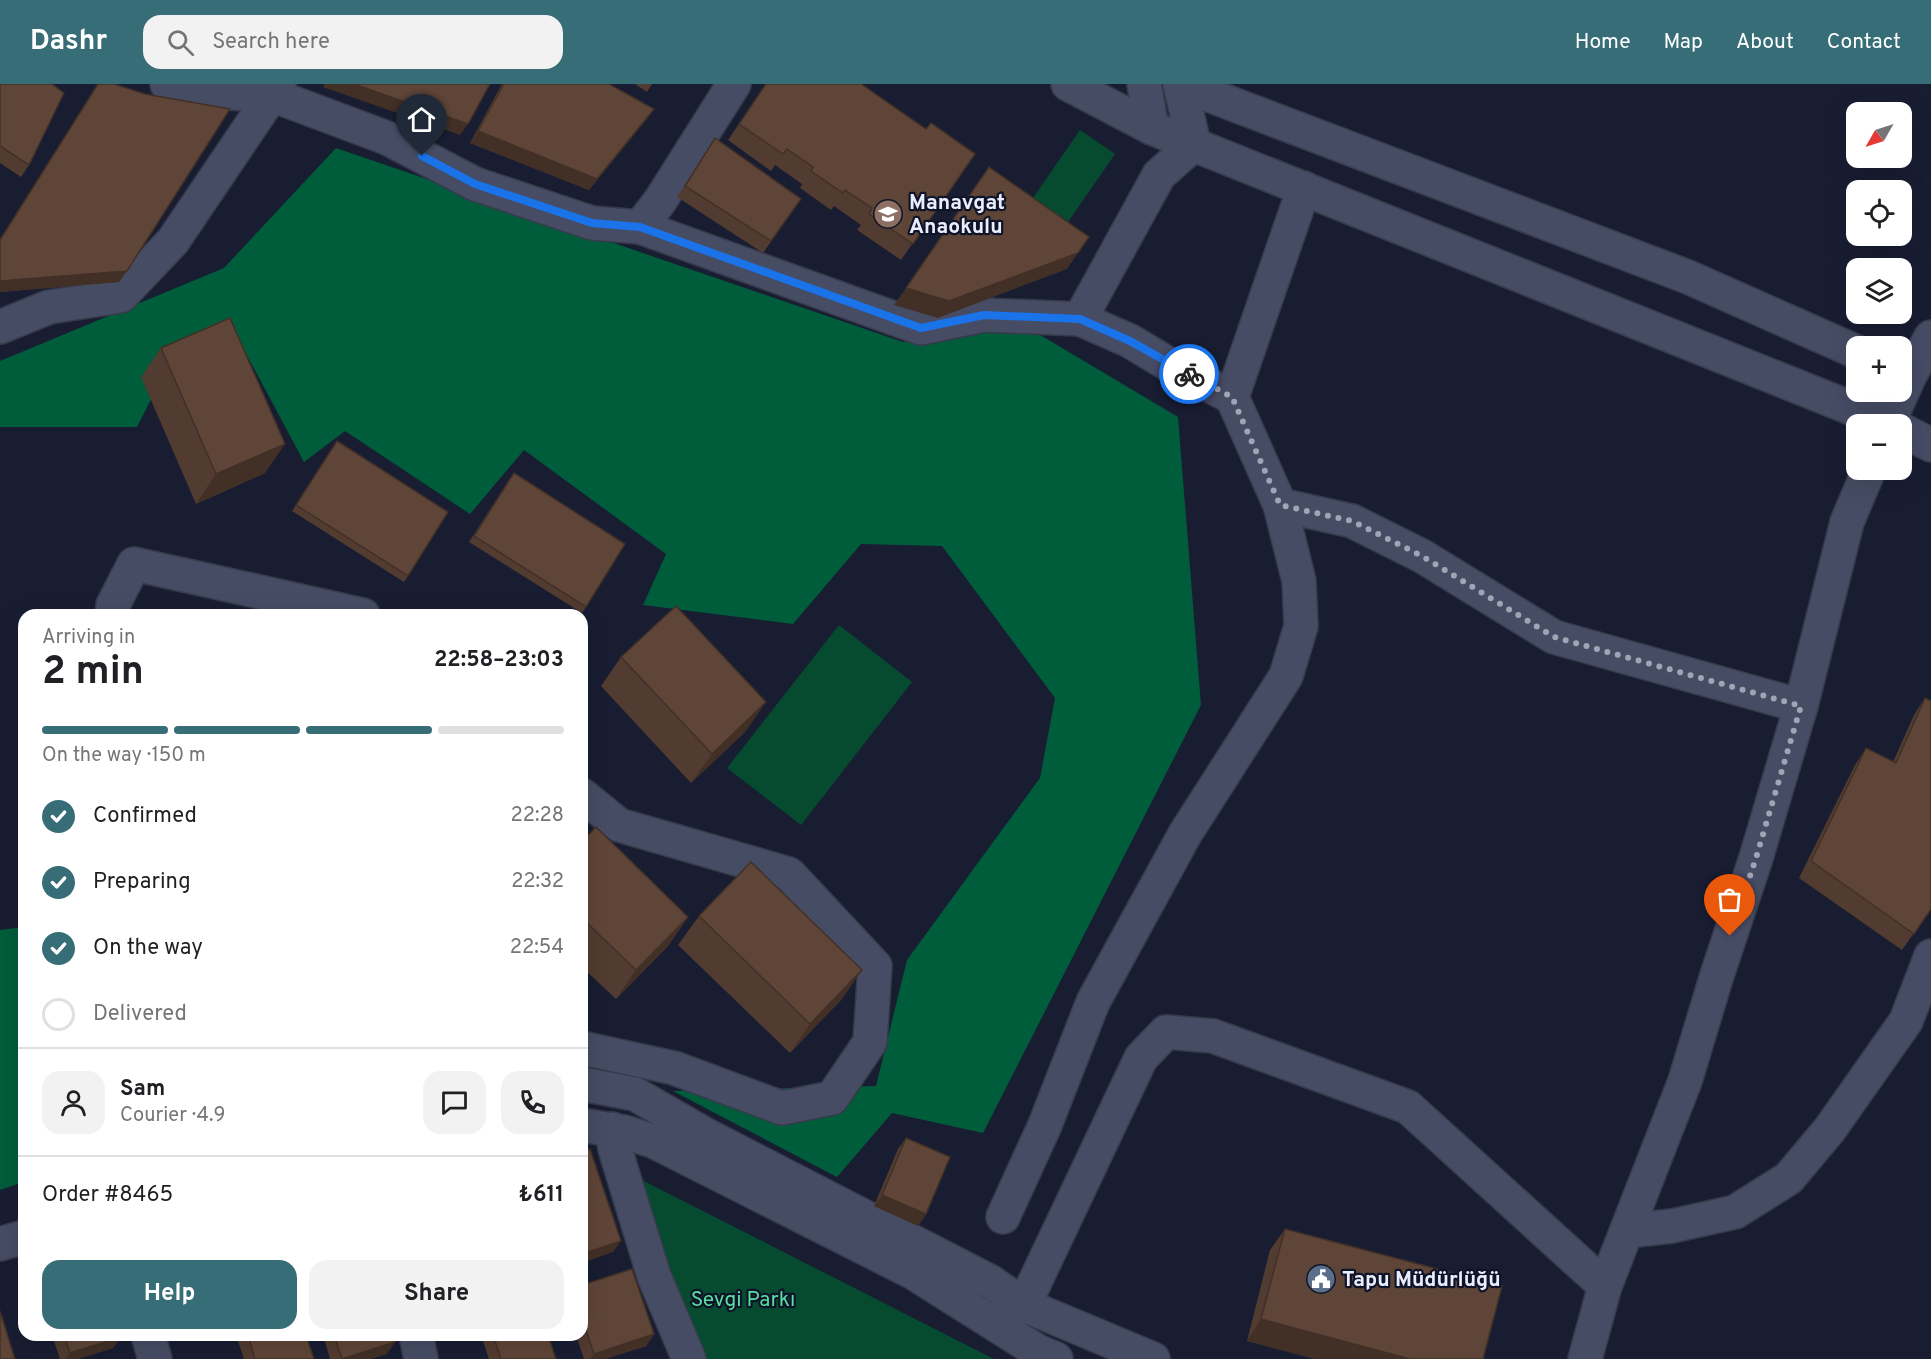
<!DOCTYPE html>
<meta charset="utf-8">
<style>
:root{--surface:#fff;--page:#f2f2f2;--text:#202124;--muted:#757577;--line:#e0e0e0;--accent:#376d76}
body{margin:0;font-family:Overpass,sans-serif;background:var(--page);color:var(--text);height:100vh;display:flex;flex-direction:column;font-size:22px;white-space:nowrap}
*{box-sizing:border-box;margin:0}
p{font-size:20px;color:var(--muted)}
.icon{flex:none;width:33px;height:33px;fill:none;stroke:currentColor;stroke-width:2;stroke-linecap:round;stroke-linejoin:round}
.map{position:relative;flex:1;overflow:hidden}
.sheet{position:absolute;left:18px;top:525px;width:570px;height:732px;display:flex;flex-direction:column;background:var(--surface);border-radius:18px;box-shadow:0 6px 24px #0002}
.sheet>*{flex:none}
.needle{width:39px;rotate:231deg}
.tools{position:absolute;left:1846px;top:18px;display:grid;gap:12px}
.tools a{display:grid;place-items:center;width:66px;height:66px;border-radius:12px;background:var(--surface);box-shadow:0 6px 24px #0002;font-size:30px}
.pin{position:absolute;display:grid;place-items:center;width:51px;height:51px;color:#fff;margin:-62px -26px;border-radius:50% 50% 50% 0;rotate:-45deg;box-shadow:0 0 6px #0007}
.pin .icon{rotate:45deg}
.courier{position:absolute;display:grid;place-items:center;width:60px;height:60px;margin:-30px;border:4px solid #1a73e8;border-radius:50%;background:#fff;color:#222;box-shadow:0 2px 8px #0007}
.headline em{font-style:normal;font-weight:700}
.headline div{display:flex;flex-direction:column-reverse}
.headline{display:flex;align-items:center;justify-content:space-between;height:102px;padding:0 24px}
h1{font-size:39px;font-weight:700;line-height:45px}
.bar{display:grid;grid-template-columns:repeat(4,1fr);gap:9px 6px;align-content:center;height:72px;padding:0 24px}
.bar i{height:8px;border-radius:4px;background:var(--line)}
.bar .on{background:var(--accent)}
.bar p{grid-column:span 4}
.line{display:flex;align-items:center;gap:15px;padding:0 24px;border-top:2px solid var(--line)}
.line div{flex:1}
.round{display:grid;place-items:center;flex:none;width:63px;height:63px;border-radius:18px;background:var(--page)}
ol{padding:0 24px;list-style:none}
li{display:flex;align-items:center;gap:18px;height:66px}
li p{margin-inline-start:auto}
li .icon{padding:6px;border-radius:50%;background:var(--accent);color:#fff;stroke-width:4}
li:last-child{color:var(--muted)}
li i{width:33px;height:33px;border:3px solid var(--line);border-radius:50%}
.button{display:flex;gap:12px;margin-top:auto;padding:12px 24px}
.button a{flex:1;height:69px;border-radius:18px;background:var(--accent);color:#fff;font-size:24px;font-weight:700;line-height:69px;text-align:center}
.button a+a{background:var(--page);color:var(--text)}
header{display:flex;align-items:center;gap:36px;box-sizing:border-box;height:84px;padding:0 30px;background:var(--accent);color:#fff}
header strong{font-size:28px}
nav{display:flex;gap:33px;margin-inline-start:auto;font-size:21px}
.search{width:420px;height:54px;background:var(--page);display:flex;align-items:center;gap:15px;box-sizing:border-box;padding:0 21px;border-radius:18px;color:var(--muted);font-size:22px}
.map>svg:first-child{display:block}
</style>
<header>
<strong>Dashr</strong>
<div class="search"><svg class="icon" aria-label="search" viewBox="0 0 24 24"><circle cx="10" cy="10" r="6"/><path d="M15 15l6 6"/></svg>Search here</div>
<nav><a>Home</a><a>Map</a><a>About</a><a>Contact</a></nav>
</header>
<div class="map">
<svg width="1931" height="1275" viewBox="0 0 1931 1275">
<rect width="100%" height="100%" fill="#181d32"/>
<g fill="#064b30">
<polygon points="1080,46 1115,70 1059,151 1024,127"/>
<polygon points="839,541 912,598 801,741 727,684"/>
<polygon points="632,1091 994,1275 700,1275"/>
</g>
<g fill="#005d3b">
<polygon points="336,64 903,258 1015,236 1178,333 1201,621 983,1049 892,1029 837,1093 673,1007 876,1002 907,876 1040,694 1055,614 942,462 861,460 793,540 643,521 666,470 524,366 470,430 345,347 304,378 242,262 173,272 137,343 0,343 0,277 224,184"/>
<polygon points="24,843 24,1098 0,1106 0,846"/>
</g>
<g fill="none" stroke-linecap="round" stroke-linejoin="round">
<g stroke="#373a4b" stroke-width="36">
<g id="street">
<polyline points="167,0 204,8 272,11 387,54 475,100 592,139 640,143 660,117 734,0"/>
<polyline points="1068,0 1152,44 1891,340"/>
<polyline points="1180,0 1688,193 1857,268"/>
<polyline points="1194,60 1159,91 1080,235 1130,257 1170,281 1232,313"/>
<polyline points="640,143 921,244 984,231 1080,235"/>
<polyline points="0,243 49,223 121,212 173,157 279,0"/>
<polyline points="1888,340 1910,291 1931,253"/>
<polyline points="1902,346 1931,361"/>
<polyline points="1280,421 1352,437 1422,472 1554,553 1801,622"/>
<polyline points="112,531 113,521 134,480 363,531"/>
<polyline points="582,711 619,741 789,790 875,882 870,958 832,1014 782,1024 674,984 582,964"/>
<polyline points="582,1000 635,1010 706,1051 991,1198 1024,1221 1153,1275"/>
<polyline points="582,1041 624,1048 653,1057 914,1189 1039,1268 1056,1275"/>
<polyline points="612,1045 615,1065 654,1192 689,1275"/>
<polyline points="1003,1133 1045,1041 1093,918 1185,750 1286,592 1301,542 1299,497 1280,421 1232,313 1304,104"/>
<polyline points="1627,1147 1672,1142 1735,1128 1789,1094 1830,1045 1906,937 1931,872"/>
<polyline points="0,1160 24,1153"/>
<polyline points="1605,1202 1685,997 1717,891 1756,774 1801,622 1847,438 1869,386"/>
<polyline points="1024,1221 1141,974 1166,948 1213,952 1408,1023 1605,1202 1585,1275"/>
<polyline points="148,1251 155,1275"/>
<polyline points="416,1251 421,1275"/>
</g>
</g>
<g stroke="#373a4b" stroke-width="36">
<g id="secondary">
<polyline points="1144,0 1152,44"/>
<polyline points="1180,0 1194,60"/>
</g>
</g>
<use href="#street" stroke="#464c64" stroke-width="33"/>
<use href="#secondary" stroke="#464c64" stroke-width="33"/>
</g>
<g fill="#523b30">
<polygon points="0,0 29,81 21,93 0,79"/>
<polygon points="98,0 119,198 0,208 0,155"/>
<polygon points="502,0 609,0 654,25 646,36 589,106 470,59"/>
<polygon points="635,0 652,0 647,8"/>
<polygon points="766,0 926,45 975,70 901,176 857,146 861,141 834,122 831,126 800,104 802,100 775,81 771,87 728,56"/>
<polygon points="715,54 801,115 763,169 677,113"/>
<polygon points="161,264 265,389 196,420 141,293"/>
<polygon points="333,363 408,492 404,498 292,427"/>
<polygon points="510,394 586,523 582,529 469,458"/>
<polygon points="621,573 746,647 691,699 601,602"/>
<polygon points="1925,614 1931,825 1902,866 1799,794 1855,681 1866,664 1893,678 1914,631"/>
<polygon points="582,758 688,833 668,862 616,915 582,883"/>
<polygon points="699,832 842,915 790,969 678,861"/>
<polygon points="906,1054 926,1130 918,1142 874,1122 898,1065"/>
<polygon points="1285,1145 1483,1275 1315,1275 1247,1257 1270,1166"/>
<polygon points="582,1201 654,1250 646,1262 605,1275 584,1275 576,1251 582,1251"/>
<polygon points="52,1251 121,1251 113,1264 78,1275 60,1275"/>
<polygon points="236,1251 306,1251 314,1275 244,1275"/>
<polygon points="323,1251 393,1251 387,1270 370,1275 330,1275"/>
<polygon points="481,1251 548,1251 556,1275 489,1275"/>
</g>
<g fill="#423027">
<polygon points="325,0 354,0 468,40 460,51 323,3"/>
<polygon points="654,25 646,36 589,106 470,59 478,47"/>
<polygon points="1078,169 1067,185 938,234 894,221 906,204"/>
<polygon points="127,187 119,198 0,208 0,197"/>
<polygon points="285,360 265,389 196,420 216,390"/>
<polygon points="766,618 746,647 691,699 712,670"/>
<polygon points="688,833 668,862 616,915 636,886"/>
<polygon points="862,886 842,915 790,969 810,940"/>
<polygon points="882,1111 926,1130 918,1142 874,1122"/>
<polygon points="621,1157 613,1168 582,1179 582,1170"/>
<polygon points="1261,1235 1410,1275 1315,1275 1247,1257"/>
<polygon points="654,1250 646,1262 605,1275 590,1275 594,1270"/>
<polygon points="121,1253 113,1264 78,1275 65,1275 70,1269"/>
<polygon points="395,1258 387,1270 370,1275 342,1275"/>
</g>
<g fill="#5f4538" stroke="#423027" stroke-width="1.5">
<polygon points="0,0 52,0 64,9 29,81 0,62"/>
<polygon points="98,0 114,0 145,10 230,25 127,187 0,197 0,156"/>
<polygon points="354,0 490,0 468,40"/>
<polygon points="504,0 609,0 654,25 597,95 478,47"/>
<polygon points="766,0 861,0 926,45 931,39 975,70 913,160 869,130 872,124 845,106 843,109 811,87 813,83 787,65 783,70 739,40"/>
<polygon points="715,54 801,115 771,157 685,102"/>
<polygon points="989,83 1089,153 1078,169 949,217 906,204"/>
<polygon points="230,234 285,360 216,390 161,264"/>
<polygon points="337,357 448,428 408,492 296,421"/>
<polygon points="514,389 625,460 586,523 474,452"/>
<polygon points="676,522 766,618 712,670 621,573"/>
<polygon points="1925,614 1931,617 1931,825 1914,850 1811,777 1866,664 1896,679"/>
<polygon points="596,743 688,833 636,886 582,834 582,758"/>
<polygon points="751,778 862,886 810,940 699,832"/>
<polygon points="906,1054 950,1073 926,1130 882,1111"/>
<polygon points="590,1065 621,1157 582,1170 582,1068"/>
<polygon points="1285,1145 1502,1202 1483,1275 1410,1275 1261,1235"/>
<polygon points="632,1185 654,1250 594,1270 582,1234 582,1201"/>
<polygon points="0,1227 15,1275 0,1275"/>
<polygon points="64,1251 121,1251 121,1253 70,1269"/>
<polygon points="248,1251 306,1251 314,1275 255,1275"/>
<polygon points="334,1251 393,1251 395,1258 342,1275"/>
<polygon points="493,1251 548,1251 556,1275 501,1275"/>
</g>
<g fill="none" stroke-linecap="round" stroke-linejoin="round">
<polyline stroke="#a0a5b6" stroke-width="6" stroke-dasharray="0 10.8" points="1189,290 1232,313 1280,421 1352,437 1422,472 1554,553 1801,622 1756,774 1730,852"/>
<polyline stroke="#1a73e8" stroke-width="8" points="422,72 475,100 592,139 640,143 921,244 984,231 1080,235 1130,257 1189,290"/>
</g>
<defs>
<g id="school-disc" transform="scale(1.5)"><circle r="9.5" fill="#8d6e63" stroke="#0f1428"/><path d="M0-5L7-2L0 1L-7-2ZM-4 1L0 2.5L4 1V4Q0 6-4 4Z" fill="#fff"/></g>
<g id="civic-disc" transform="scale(1.5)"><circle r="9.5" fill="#5c6f8a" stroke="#0f1428"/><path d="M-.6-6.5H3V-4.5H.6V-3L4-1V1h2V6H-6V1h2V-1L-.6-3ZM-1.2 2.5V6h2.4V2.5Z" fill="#fff"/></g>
</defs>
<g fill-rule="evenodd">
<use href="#school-disc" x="888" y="130"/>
<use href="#civic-disc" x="1321" y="1195"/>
</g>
<g text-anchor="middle" stroke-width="4.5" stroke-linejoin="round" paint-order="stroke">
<g font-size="21" font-weight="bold" fill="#e9eefd" stroke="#0f1428" text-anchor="start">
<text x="909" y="125">Manavgat<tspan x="909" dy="24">Anaokulu</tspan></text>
<text x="1342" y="1202">Tapu Müdürlüğü</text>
</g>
<g font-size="21" fill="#57dfa0" stroke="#0f1428">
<text x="743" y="1222">Sevgi Parkı</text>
</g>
</g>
</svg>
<div class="tools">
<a><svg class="needle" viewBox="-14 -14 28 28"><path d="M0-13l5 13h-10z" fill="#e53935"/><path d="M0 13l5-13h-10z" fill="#757577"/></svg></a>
<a><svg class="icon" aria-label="locate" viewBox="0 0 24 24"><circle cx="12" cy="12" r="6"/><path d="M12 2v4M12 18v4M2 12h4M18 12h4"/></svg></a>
<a><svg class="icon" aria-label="layers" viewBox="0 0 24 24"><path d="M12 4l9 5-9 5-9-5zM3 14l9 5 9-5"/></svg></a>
<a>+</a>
<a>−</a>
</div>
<div class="pin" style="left:1730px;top:852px;background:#ea580c"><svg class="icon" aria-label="bag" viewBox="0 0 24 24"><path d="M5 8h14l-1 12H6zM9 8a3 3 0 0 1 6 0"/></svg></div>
<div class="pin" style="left:422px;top:72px;background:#1f2937"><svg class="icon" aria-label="home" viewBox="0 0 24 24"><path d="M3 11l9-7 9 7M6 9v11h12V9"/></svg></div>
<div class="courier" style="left:1189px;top:290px"><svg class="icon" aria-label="bike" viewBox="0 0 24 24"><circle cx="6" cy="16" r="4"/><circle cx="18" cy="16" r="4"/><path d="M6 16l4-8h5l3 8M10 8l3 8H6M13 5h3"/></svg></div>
<section class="sheet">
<div class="headline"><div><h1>2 min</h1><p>Arriving in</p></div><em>22:58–23:03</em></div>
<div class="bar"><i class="on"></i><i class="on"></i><i class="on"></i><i></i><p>On the way · 150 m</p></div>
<ol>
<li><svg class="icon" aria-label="check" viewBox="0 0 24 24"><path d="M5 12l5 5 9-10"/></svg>Confirmed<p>22:28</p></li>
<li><svg class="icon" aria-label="check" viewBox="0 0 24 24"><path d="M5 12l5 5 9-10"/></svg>Preparing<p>22:32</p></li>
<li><svg class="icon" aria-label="check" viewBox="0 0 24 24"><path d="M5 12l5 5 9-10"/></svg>On the way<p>22:54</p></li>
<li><i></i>Delivered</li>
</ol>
<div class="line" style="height:108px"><a class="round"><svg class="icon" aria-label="person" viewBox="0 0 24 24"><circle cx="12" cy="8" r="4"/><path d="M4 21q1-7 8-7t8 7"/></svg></a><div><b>Sam</b><p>Courier · 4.9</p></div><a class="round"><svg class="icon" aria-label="chat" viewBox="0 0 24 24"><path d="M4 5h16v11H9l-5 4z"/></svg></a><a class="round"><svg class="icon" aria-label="phone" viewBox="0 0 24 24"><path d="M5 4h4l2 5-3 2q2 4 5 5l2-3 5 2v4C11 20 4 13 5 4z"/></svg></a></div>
<div class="line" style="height:78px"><div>Order #8465</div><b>₺611</b></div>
<div class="button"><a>Help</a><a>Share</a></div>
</section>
</div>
